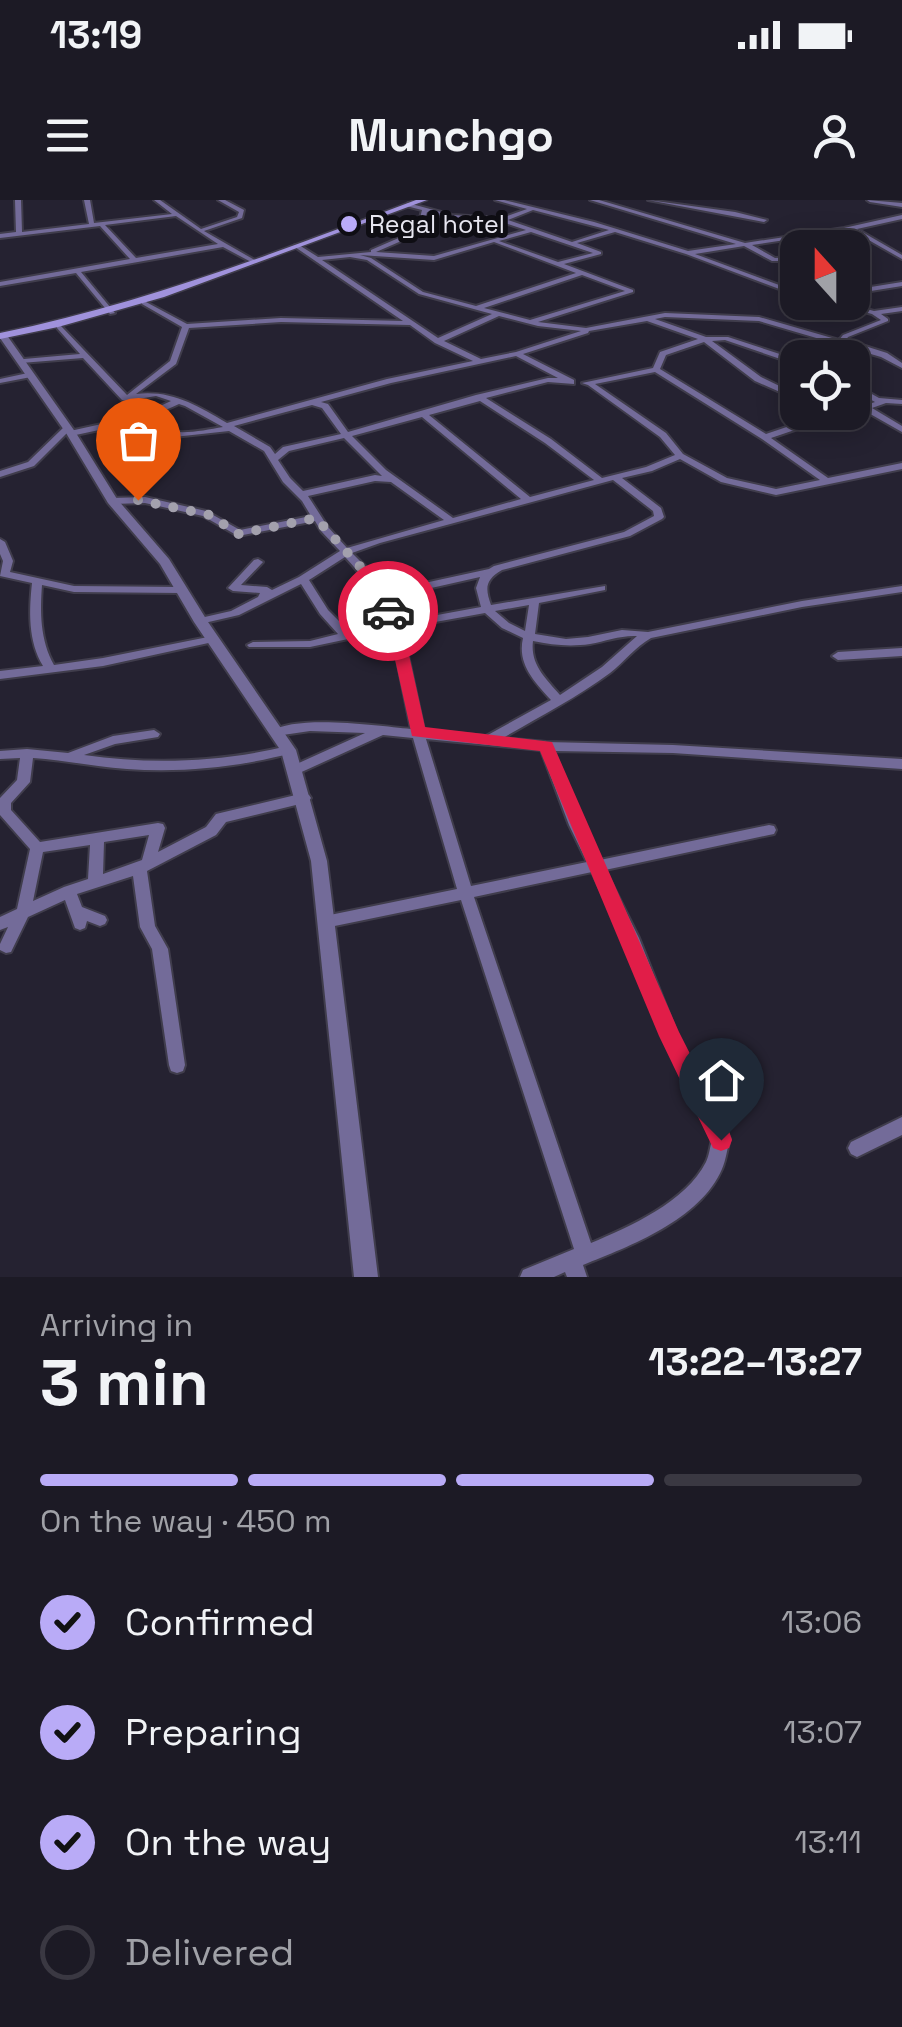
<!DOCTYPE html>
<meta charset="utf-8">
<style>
:root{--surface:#1c1a25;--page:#25232d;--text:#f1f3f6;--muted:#a0a1a7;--line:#3a3842;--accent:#b9abf7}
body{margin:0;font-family:"Space Grotesk",sans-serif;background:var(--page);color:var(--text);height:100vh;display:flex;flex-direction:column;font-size:38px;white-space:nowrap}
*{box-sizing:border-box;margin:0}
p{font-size:32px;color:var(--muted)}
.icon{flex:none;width:55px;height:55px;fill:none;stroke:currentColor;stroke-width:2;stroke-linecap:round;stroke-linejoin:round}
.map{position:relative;height:1077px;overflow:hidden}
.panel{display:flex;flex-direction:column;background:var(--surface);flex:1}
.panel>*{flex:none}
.needle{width:65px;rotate:339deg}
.fabs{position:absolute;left:780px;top:30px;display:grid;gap:20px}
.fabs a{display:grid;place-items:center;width:90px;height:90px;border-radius:20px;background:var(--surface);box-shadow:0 5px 25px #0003,0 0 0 2px var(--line);font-size:50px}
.pin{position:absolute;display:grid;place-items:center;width:85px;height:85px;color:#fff;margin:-102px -42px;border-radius:50% 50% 50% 0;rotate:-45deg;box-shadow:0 0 10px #0007}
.pin .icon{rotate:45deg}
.courier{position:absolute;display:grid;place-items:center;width:100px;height:100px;margin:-50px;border:8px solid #e11d48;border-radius:50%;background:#fff;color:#222;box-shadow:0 2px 12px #0007}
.overview em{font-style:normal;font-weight:700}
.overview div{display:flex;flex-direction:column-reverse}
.overview{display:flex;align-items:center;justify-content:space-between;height:170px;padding:0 40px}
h1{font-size:65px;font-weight:700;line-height:75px}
.bar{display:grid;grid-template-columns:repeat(4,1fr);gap:15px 10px;align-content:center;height:120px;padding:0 40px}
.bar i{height:12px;border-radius:8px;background:var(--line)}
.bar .on{background:var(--accent)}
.bar p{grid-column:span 4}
ol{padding:0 40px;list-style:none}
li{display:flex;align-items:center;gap:30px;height:110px}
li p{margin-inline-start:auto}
li .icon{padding:10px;border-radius:50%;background:var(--accent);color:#111;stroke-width:4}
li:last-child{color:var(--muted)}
li i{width:55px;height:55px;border:5px solid var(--line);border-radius:50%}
.status{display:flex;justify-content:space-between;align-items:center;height:70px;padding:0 50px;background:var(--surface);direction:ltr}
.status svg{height:28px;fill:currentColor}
header{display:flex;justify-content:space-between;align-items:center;height:130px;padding:0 40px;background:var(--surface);font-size:45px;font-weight:700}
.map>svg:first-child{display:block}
</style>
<div class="status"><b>13:19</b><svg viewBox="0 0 49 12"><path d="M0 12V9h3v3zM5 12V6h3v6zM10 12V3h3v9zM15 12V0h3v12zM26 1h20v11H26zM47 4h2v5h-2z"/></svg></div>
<header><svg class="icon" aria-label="menu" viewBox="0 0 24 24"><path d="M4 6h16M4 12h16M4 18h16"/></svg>Munchgo<svg class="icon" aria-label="person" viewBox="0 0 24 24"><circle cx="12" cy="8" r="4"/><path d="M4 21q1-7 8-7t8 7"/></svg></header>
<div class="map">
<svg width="902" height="1077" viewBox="0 0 902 1077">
<rect width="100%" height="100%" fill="#252231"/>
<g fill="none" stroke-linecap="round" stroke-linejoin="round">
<g stroke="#403d4c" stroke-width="4">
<g id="minor">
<path d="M 15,0 L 21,0 L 22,32 L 89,24 L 84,0 L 90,0 L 94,23 L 172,14 L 154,0 L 160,0 L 201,29 L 237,17 L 239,12 L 218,0 L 225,0 L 244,10 L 242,18 L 204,31 L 258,62 L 253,63 L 223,47 L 81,72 L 115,113 L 110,114 L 76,73 L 0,86 L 0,82 L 130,59 L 100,26 L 0,38 L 0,34 L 16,32 ZM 176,16 L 218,44 L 136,58 L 105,25 Z"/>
<path d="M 495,0 L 504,0 L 594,22 L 688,51 L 736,44 L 590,0 L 599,0 L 745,43 L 844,28 L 902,15 L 902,19 L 857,29 L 902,55 L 902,59 L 851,30 L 752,45 L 775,58 L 798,57 L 798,61 L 772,61 L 744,46 L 695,54 L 798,92 L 798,96 L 686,54 L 615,32 L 577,43 L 601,52 L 601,54 L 564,64 L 633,90 L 633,92 L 538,122 L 586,128 L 665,113 L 759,117 L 839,140 L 843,135 L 881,120 L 872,114 L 827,102 L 840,102 L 874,111 L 902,107 L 902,111 L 881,114 L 888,119 L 888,121 L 848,137 L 846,140 L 887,153 L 902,163 L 902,168 L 881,157 L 759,121 L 665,117 L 655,119 L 706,137 L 728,137 L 798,160 L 798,165 L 725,140 L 712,141 L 761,177 L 798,195 L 798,200 L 755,181 L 704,142 L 666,155 L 660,169 L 766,234 L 825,214 L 822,212 L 842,214 L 852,212 L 852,210 L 875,202 L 852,189 L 852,183 L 879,198 L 902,200 L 902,204 L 886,203 L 872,208 L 902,226 L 902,232 L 865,211 L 842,219 L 833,217 L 771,238 L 828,278 L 902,263 L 902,269 L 776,295 L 721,282 L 680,259 L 652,271 L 622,278 L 661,308 L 664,317 L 662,319 L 630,336 L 502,370 C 485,380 485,388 491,405 L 605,386 L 605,390 L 539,403 L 535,434 L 566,439 L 588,437 L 622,430 L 648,432 L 802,401 L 902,386 L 902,392 L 802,407 L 651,438 C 635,447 624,462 610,473 C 576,498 539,517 503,538 L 546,542 L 673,545 L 902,559 L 902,569 L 673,553 L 554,551 L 583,625 L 600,660 L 769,625 L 774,626 L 776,630 L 774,634 L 769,635 L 605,670 L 639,738 L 677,834 L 730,939 C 727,949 726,960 722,969 C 700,1020 630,1046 583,1065 L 587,1077 L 567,1077 L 565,1072 L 554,1077 L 520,1077 L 523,1070 L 574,1049 L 461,700 L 325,728 L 320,726 L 318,722 L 320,718 L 325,716 L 457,689 L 413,538 L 383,535 L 295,575 L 289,570 L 290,567 L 365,533 L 310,531 L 276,536 L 270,532 C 296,514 378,526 411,529 L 391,430 L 310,447 L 249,447 L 247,445 L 253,442 L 310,441 L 338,434 L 320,414 L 301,384 L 239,415 L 200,424 L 195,421 L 196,419 L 231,411 L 258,397 L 260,393 L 233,391 L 228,388 L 254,360 L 258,359 L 263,362 L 241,385 L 267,387 L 272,390 L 299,377 L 340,351 L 321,331 L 315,321 L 238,336 L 203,316 L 145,303 L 112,304 L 107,301 L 112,298 L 145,297 L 206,311 L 240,330 L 311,316 L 302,301 L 283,282 L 264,251 L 229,231 L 174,237 L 158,234 L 147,228 L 141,221 L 71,236 L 67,233 L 34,266 L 0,277 L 0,271 L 28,262 L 64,227 L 70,227 L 70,231 L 138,216 L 134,203 L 122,200 L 83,158 L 21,163 L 20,161 L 24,159 L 80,154 L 57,128 L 57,126 L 61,126 L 127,195 L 170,161 L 182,127 L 142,104 L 142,102 L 146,102 L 187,124 L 281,118 L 403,121 L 295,47 L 295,45 L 299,45 L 318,57 L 371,52 L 371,50 L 417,30 L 422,10 L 406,6 L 408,3 L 452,15 L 502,18 L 527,9 ZM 533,10 L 609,30 L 572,42 L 508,20 ZM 427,12 L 452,19 L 502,22 L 526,30 L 434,56 L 376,52 L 422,32 ZM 531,32 L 593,53 L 558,62 L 499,41 ZM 494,42 L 576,73 L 476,106 L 423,92 L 371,58 L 360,55 L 434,60 ZM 350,57 L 367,60 L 419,94 L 492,114 L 438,138 L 322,60 ZM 582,75 L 625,91 L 530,120 L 484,108 ZM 499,116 L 538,126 L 581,131 L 516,152 L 481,159 L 444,141 ZM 647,121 L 698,139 L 660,152 L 653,168 L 582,183 L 588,185 L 660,237 L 675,255 L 646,267 L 602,278 L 551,239 L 486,198 L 548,182 L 574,184 L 574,180 L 523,154 L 588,133 L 589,131 ZM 281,122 L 410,125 L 435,143 L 473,161 L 387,179 L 227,223 C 196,205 172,190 136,194 L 176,164 L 189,128 ZM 516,156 L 558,178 L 548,178 L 476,195 L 348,232 L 328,204 L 321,202 L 391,183 ZM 655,172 L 762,239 L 820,280 L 776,289 L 727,278 L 683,254 L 666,233 L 595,184 ZM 156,196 L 171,201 L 145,213 L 142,201 L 138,199 ZM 480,201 L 545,243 L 594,280 L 530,297 L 429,215 ZM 179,204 L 185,206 L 223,227 C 198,231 166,240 148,218 ZM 312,205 L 322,208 L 341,234 L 283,247 L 275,254 L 270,247 L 234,226 ZM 422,217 L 521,299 L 453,318 L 386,270 L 352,236 ZM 344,238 L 382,276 L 375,275 L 303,291 L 290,278 L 278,260 L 289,251 ZM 613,280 L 653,311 L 654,316 L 624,332 L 494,366 L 489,369 L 383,392 L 369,370 L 352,353 L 380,343 ZM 375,281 L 391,282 L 444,320 L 347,348 L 328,327 L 308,296 ZM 345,357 C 364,377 378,398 389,424 L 349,431 L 328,410 L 309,380 ZM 480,377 L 476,388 L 481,407 L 399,422 L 387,398 ZM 529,405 L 525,431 L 509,423 L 495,411 ZM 485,413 L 502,428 L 523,438 C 517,464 534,481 551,500 L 486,536 L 424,530 L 402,428 ZM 637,436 L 602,467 L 560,495 C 545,478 530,464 533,441 C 552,445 570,447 590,444 C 606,441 621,435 637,436 ZM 426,539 L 541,550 L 569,625 L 587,662 L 471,686 ZM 592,672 L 623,738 L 662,836 L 712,940 C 710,947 709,956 706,962 C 686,1002 629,1027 591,1043 L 474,697 Z"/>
<polygon points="648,0 735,12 767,20 764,22"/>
<polygon points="867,0 902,3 902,7 870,2"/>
<polygon points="902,82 902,86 852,94 852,90"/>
<polygon points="28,173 32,175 31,177 0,183 0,179"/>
<path d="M 0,339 L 5,342 L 13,361 L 10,372 L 74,386 L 181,387 L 186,390 L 181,393 L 74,392 L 42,385 C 40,412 40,440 54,465 L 103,458 L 213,436 L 219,439 L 213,442 L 103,466 L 0,479 L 0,471 L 43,466 C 28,441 29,411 32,383 L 0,376 L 3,361 L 0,354 Z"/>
<polygon points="902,448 902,456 838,460 832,456 838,452"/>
<path d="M 154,530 L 160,534 L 158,537 L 115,544 L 84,555 C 153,565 221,562 288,546 L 294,550 L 292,553 C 239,567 183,573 127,569 C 96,567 64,560 33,558 L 30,582 L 11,603 L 11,610 L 40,642 L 158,623 L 163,624 L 165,628 L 158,652 L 206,627 L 216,614 L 304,593 L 309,595 L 311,598 L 309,601 L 304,603 L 226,622 L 216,635 L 147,671 L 155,726 L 168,749 L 185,865 L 183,871 L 177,873 L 171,871 L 169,865 L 152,749 L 140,727 L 133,676 L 77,694 L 82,707 L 105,716 L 107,720 L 105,724 L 100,726 L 87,721 L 85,728 L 80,730 L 75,728 L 65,700 L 28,717 L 11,752 L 6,753 L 0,750 L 0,744 L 8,727 L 0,730 L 0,717 L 17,709 L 30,649 L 0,615 L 0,598 L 17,580 L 20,558 L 0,559 L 0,551 L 27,549 L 68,553 L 113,536 ZM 149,635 L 142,660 L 103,674 L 104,642 ZM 90,645 L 88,679 L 64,687 L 33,701 L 43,652 Z"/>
<polygon points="902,917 902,935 857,957 851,954 848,948 851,942"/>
</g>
</g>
<g stroke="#403d4c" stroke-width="4">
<polygon id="tertiary" points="0,134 6,134 76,233 117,299 169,359 208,422 296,550 327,661 378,1077 354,1077 311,661 281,551 194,422 160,364 108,303 66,233 0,138"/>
</g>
<g stroke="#403d4c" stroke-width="3">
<path id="secondary" d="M 416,0 L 427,0 L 164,97 L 58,127 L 0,139 L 0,133 C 144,104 279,51 416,0 Z"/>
</g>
<use href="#minor" fill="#736b99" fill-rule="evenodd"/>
<use href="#tertiary" fill="#736b99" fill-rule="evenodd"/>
<use href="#secondary" fill="#a092dc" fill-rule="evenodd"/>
</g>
<polygon fill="#e11d48" points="388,406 393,408 403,428 425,527 552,542 679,832 729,931 732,940 729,948 721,951 713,948 659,836 540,551 412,536 388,428 381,411"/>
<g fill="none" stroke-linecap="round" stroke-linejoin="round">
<polyline stroke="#a3a1ad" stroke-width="10" stroke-dasharray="0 18" points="138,300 210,315 238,334 316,318 365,372 388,411"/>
</g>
<circle fill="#b9abf7" stroke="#0e0d13" stroke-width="4" cx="349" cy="24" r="10"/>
<g text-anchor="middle" stroke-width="10" stroke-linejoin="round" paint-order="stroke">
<g font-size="25" fill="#e7e6f0" stroke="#0e0d13" text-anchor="start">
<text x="369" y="33">Regal hotel</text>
</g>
</g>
</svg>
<div class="fabs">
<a><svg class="needle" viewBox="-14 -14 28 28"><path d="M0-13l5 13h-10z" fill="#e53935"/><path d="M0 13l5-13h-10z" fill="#a0a1a7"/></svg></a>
<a><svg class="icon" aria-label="locate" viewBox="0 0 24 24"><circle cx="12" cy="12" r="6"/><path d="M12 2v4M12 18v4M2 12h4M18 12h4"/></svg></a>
</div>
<div class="pin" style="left:138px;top:300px;background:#ea580c"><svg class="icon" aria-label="bag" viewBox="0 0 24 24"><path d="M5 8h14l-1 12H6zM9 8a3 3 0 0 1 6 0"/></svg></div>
<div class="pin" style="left:721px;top:940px;background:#1f2937"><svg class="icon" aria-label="home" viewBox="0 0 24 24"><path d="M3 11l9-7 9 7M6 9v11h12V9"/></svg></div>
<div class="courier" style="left:388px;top:411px"><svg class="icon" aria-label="car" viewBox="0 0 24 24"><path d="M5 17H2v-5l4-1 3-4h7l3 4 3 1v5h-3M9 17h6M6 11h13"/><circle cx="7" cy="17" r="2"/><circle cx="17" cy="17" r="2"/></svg></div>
</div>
<section class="panel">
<div class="overview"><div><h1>3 min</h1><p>Arriving in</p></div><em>13:22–13:27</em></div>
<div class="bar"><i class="on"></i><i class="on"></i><i class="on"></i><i></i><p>On the way · 450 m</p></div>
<ol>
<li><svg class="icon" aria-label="check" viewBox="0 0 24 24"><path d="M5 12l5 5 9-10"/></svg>Confirmed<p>13:06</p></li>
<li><svg class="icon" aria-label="check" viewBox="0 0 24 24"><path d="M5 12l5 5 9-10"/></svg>Preparing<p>13:07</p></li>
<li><svg class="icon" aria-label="check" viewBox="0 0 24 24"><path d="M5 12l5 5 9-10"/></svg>On the way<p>13:11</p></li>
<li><i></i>Delivered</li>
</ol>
</section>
